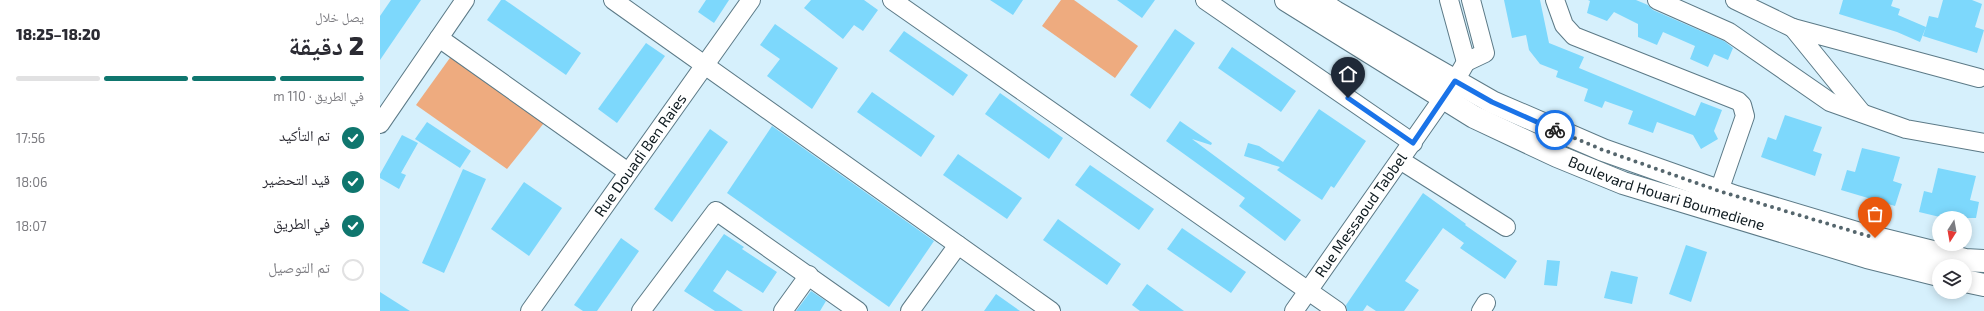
<!DOCTYPE html>
<html lang="ar">
<meta charset="utf-8">
<style>
:root{--surface:#fff;--page:#f2f2f3;--text:#2b2b33;--muted:#7c7c81;--line:#e1e1e2;--accent:#0f766e}
body{margin:0;font-family:"Exo 2","Noto Naskh Arabic",sans-serif;background:var(--page);color:var(--text);direction:rtl;height:100vh;display:flex;flex-direction:column;font-size:15px;white-space:nowrap}
*{box-sizing:border-box;margin:0}
p{font-size:13px;color:var(--muted)}
.icon{flex:none;width:22px;height:22px;fill:none;stroke:currentColor;stroke-width:2;stroke-linecap:round;stroke-linejoin:round}
.map{position:relative;flex:1;overflow:hidden;direction:ltr}
.side{display:flex;flex-direction:column;background:var(--surface);width:380px}
.side>*{flex:none}
.needle{width:26px;rotate:191deg}
.fabs{position:absolute;left:1552px;top:211px;display:grid;gap:8px}
.fabs a{display:grid;place-items:center;width:40px;height:40px;border-radius:50%;background:var(--surface);box-shadow:0 2px 10px #0003;font-size:20px}
.pin{position:absolute;display:grid;place-items:center;width:34px;height:34px;color:#fff;margin:-41px -17px;border-radius:50% 50% 50% 0;rotate:-45deg;box-shadow:0 0 4px #0007}
.pin .icon{rotate:45deg}
.courier{position:absolute;display:grid;place-items:center;width:40px;height:40px;margin:-20px;border:3px solid #1a73e8;border-radius:50%;background:#fff;color:#222;box-shadow:0 1px 5px #0007}
.head em{font-style:normal;font-weight:800}
.head div{display:flex;flex-direction:column-reverse}
.head{display:flex;align-items:center;justify-content:space-between;height:68px;padding:0 16px}
h1{font-size:26px;font-weight:800;line-height:30px}
.bar{display:grid;grid-template-columns:repeat(4,1fr);gap:6px 4px;align-content:center;height:48px;padding:0 16px}
.bar i{height:5px;border-radius:3px;background:var(--line)}
.bar .current{background:var(--accent)}
.bar p{grid-column:span 4}
ol{padding:0 16px;list-style:none}
li{display:flex;align-items:center;gap:12px;height:44px}
li p{margin-inline-start:auto}
li .icon{padding:4px;border-radius:50%;background:var(--accent);color:#fff;stroke-width:4}
li:last-child{color:var(--muted)}
li i{width:22px;height:22px;border:2px solid var(--line);border-radius:50%}
main{display:flex;flex:1;min-height:0}
.map>svg:first-child{display:block}
</style>
<main>
<div class="map">
<svg width="1604" height="311" viewBox="0 0 1604 311">
<rect width="100%" height="100%" fill="#d6f0fc"/>
<g fill="#eeab7f">
<polygon points="681,0 694,0 758,46 735,78 662,26"/>
<polygon points="72,55 164,123 127,169 36,105"/>
</g>
<g fill="#7dd8fc">
<polygon points="11,0 41,0 0,60 0,16"/>
<polygon points="121,0 125,0 201,53 186,75 107,20"/>
<polygon points="326,0 349,0 334,23 318,12"/>
<polygon points="431,0 484,0 498,10 483,31 474,25 463,39 424,8"/>
<polygon points="610,0 643,0 633,15"/>
<polygon points="737,0 775,0 762,18"/>
<polygon points="1124,0 1160,0 1169,43 1204,57 1199,68 1315,116 1321,102 1342,110 1334,131 1338,139 1321,149 1313,135 1277,122 1273,133 1248,124 1253,111 1225,101 1222,108 1204,101 1208,89 1176,77 1178,71 1160,64 1149,50 1146,35 1132,38"/>
<polygon points="1208,0 1256,0 1268,5 1273,10 1344,41 1353,48 1348,60 1334,54 1328,67 1310,59 1315,46 1283,32 1277,45 1258,37 1258,24 1234,12 1227,21 1207,13 1210,1"/>
<polygon points="1463,0 1513,0 1511,6 1520,9 1518,15 1546,27 1549,16 1558,18 1563,0 1592,0 1602,4 1595,27 1604,30 1597,53 1543,36 1546,27 1540,42 1517,32 1459,14"/>
<polygon points="395,24 458,68 432,109 387,76 400,59 380,45"/>
<polygon points="795,29 815,43 770,109 750,95"/>
<polygon points="524,31 588,75 573,96 509,51"/>
<polygon points="266,43 285,56 237,123 218,109"/>
<polygon points="852,47 916,91 901,112 838,68"/>
<polygon points="492,92 555,136 541,157 477,112"/>
<polygon points="620,93 683,138 669,159 605,114"/>
<polygon points="939,109 986,141 954,188 951,186 942,200 897,170 900,167 864,156 868,143 879,146 903,162"/>
<polygon points="1405,115 1442,127 1433,151 1442,154 1435,176 1381,157 1388,137 1396,140"/>
<polygon points="800,121 832,143 831,145 812,139 921,220 905,241 859,206 865,198 786,141"/>
<polygon points="47,122 91,151 80,168 35,139"/>
<polygon points="392,126 554,241 509,307 347,193"/>
<polygon points="330,129 348,142 292,222 274,209"/>
<polygon points="22,135 38,143 21,173 26,175 19,189 0,178 0,174"/>
<polygon points="1482,148 1520,157 1513,181 1522,184 1515,206 1461,190 1467,170 1475,172"/>
<polygon points="578,154 642,198 627,219 563,175"/>
<polygon points="710,165 774,209 759,230 695,185"/>
<polygon points="1558,168 1596,176 1590,200 1599,202 1596,218 1564,218 1539,212 1544,191 1552,193"/>
<polygon points="83,169 106,179 64,273 42,263"/>
<polygon points="144,182 182,208 149,256 111,229"/>
<polygon points="1043,193 1086,224 1085,225 1137,261 1125,279 1080,248 1084,243 1063,228 1025,281 1039,290 1024,311 996,311 987,305 983,311 967,311 966,305"/>
<polygon points="678,219 741,264 727,285 663,240"/>
<polygon points="802,228 866,272 851,293 787,249"/>
<polygon points="344,234 364,247 362,249 397,272 383,293 347,270 333,291 363,311 335,311 304,291"/>
<polygon points="241,238 259,251 217,311 203,311 194,305"/>
<polygon points="1306,245 1327,252 1311,302 1289,294"/>
<polygon points="1167,260 1180,261 1177,286 1164,285"/>
<polygon points="1231,271 1258,277 1252,304 1224,298"/>
<polygon points="767,284 804,311 760,311 752,305"/>
<polygon points="431,291 446,301 440,311 416,311"/>
<polygon points="0,292 30,311 0,311"/>
<polygon points="616,294 640,311 604,311"/>
</g>
<g fill="none" stroke-linecap="round" stroke-linejoin="round">
<g stroke="#5c7a87" stroke-width="20">
<g id="minor">
<polyline points="233,0 671,311"/>
<polyline points="512,0 957,311"/>
<polyline points="825,0 1033,143"/>
<polyline points="1069,0 1086,62"/>
<polyline points="1175,0 1184,25 1194,36 1358,101 1362,105 1365,116 1339,191"/>
<polyline points="1277,0 1349,32 1450,102 1526,129 1604,143"/>
<polyline points="1355,0 1413,28"/>
<polyline points="59,38 248,172"/>
<polyline points="1086,62 1105,53 1091,0"/>
<polyline points="1482,113 1413,28 1599,78"/>
<polyline points="0,124 85,0"/>
<polyline points="1020,160 1126,227"/>
<path id="s1" d="M 150,311 L 371,0"/>
<polyline points="261,311 336,211 478,311"/>
<polyline points="403,311 429,275"/>
<polyline points="530,311 578,245"/>
<path id="s2" d="M 914,311 L 1075,81 L 1086,62"/>
<polyline points="1101,311 1106,303"/>
</g>
</g>
<g stroke="#5c7a87" stroke-width="24">
<g id="highway">
<path id="s3" d="M 906,0 L 1094,117 L 1177,156 L 1243,183 L 1487,257 L 1559,275"/>
<polyline points="937,0 955,12 1112,102 1223,150 1356,197 1480,234 1585,260 1604,261"/>
<polyline points="1585,281 1604,285"/>
</g>
</g>
<use href="#minor" stroke="#fff" stroke-width="18"/>
<use href="#highway" stroke="#fff" stroke-width="22"/>
</g>
<g fill="none" stroke-linecap="round" stroke-linejoin="round">
<polyline stroke="#55666d" stroke-width="4" stroke-dasharray="0 7.2" points="1175,130 1223,150 1339,191 1495,238"/>
<polyline stroke="#1a73e8" stroke-width="5" points="968,98 1033,143 1075,81 1112,102 1175,130"/>
</g>
<g text-anchor="middle" stroke-width="3" stroke-linejoin="round" paint-order="stroke">
<g font-size="15" fill="#0f1b20" stroke="#f3fafd">
<text dy="5" stroke="none"><textPath href="#s1" startOffset="191">Rue Douadi Ben Raies</textPath></text>
<text dy="5" stroke="none"><textPath href="#s3" startOffset="429">Boulevard Houari Boumediene</textPath></text>
<text dy="5" stroke="none"><textPath href="#s2" startOffset="117">Rue Messaoud Tabbel</textPath></text>
</g>
</g>
</svg>
<div class="fabs">
<a><svg class="needle" viewBox="-14 -14 28 28"><path d="M0-13l5 13h-10z" fill="#e53935"/><path d="M0 13l5-13h-10z" fill="#7c7c81"/></svg></a>
<a><svg class="icon" aria-label="layers" viewBox="0 0 24 24"><path d="M12 4l9 5-9 5-9-5zM3 14l9 5 9-5"/></svg></a>
</div>
<div class="pin" style="left:1495px;top:238px;background:#ea580c"><svg class="icon" aria-label="bag" viewBox="0 0 24 24"><path d="M5 8h14l-1 12H6zM9 8a3 3 0 0 1 6 0"/></svg></div>
<div class="pin" style="left:968px;top:98px;background:#1f2937"><svg class="icon" aria-label="home" viewBox="0 0 24 24"><path d="M3 11l9-7 9 7M6 9v11h12V9"/></svg></div>
<div class="courier" style="left:1175px;top:130px"><svg class="icon" aria-label="bike" viewBox="0 0 24 24"><circle cx="6" cy="16" r="4"/><circle cx="18" cy="16" r="4"/><path d="M6 16l4-8h5l3 8M10 8l3 8H6M13 5h3"/></svg></div>
</div>
<section class="side">
<div class="head"><div><h1>2 دقيقة</h1><p>يصل خلال</p></div><em>18:20–18:25</em></div>
<div class="bar"><i class="current"></i><i class="current"></i><i class="current"></i><i></i><p>في الطريق · 110 m</p></div>
<ol>
<li><svg class="icon" aria-label="check" viewBox="0 0 24 24"><path d="M5 12l5 5 9-10"/></svg>تم التأكيد<p>17:56</p></li>
<li><svg class="icon" aria-label="check" viewBox="0 0 24 24"><path d="M5 12l5 5 9-10"/></svg>قيد التحضير<p>18:06</p></li>
<li><svg class="icon" aria-label="check" viewBox="0 0 24 24"><path d="M5 12l5 5 9-10"/></svg>في الطريق<p>18:07</p></li>
<li><i></i>تم التوصيل</li>
</ol>
</section>
</main>
